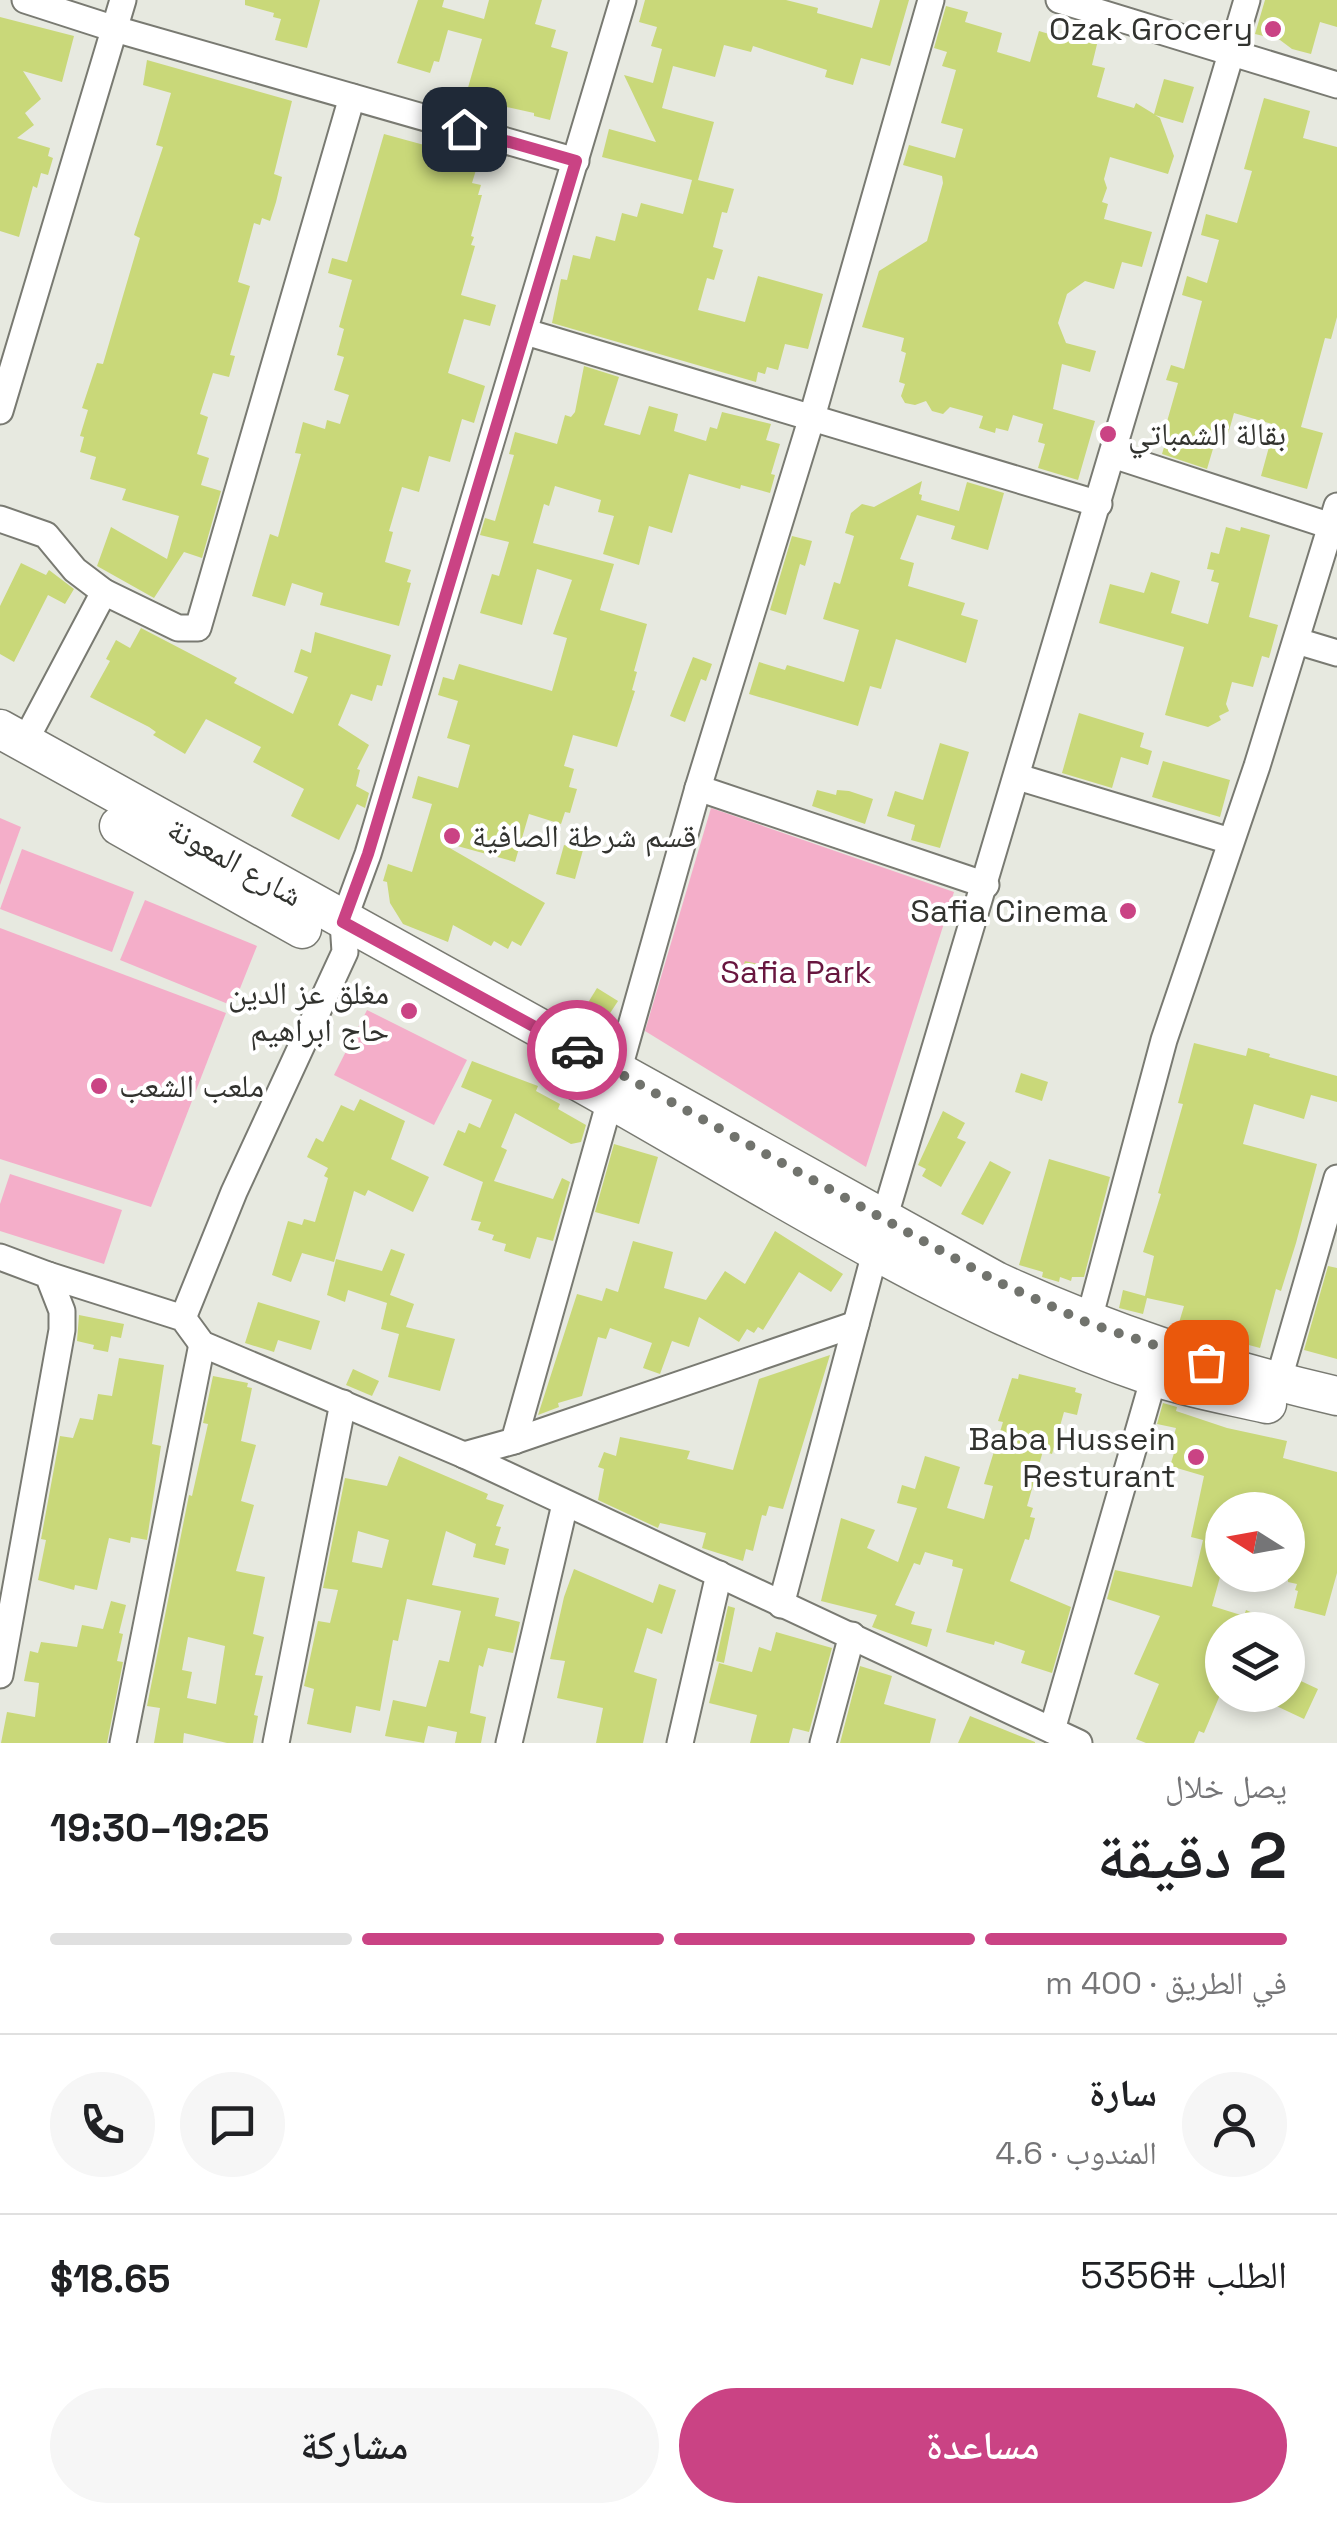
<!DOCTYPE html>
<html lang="ar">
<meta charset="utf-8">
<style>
:root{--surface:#fff;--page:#f6f6f6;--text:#202124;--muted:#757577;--line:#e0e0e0;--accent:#ca4384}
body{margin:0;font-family:"Space Grotesk","Noto Naskh Arabic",sans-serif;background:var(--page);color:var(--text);direction:rtl;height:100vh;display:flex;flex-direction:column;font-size:38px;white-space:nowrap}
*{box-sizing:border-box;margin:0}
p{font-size:32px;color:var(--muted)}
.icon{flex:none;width:55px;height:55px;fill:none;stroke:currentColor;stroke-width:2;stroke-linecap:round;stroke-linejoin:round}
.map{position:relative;height:1743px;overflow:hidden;direction:ltr}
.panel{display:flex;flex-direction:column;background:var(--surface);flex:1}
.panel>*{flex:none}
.needle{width:65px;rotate:281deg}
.controls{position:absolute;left:1205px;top:1492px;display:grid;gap:20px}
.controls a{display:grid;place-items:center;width:100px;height:100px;border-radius:50%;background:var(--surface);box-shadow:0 5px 15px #0003;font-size:50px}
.pin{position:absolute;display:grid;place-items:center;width:85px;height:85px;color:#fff;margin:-42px;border-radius:20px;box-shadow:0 5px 15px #0006}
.courier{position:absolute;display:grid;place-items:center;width:100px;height:100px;margin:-50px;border:8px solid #ca4384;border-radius:50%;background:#fff;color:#222;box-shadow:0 2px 12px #0007}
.summary em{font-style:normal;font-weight:600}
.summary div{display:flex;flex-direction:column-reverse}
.summary{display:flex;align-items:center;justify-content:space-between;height:170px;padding:0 50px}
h1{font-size:65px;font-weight:600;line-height:75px}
.bar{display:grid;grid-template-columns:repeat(4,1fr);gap:15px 10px;align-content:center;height:120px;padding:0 50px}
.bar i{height:12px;border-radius:8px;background:var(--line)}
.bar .current{background:var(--accent)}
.bar p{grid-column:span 4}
.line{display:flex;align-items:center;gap:25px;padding:0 50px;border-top:2px solid var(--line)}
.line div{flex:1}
.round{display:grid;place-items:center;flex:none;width:105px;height:105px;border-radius:52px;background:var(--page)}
.primary-button{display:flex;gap:20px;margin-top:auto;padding:20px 50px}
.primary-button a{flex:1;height:115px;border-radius:60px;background:var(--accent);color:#fff;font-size:40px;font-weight:600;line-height:115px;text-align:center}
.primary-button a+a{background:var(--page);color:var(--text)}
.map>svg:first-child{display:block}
</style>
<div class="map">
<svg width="1337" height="1743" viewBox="0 0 1337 1743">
<rect width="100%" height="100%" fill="#e7e9e0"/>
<g fill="#f4aec9">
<polygon points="711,808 954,892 866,1167 645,1031"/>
<polygon points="0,818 21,827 0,885"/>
<polygon points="22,849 134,892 112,952 0,909"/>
<polygon points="145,900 257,946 233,1006 120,960"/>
<polygon points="0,928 226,1013 151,1207 0,1159"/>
<polygon points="367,1010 467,1060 434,1125 334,1075"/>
<polygon points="10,1174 122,1210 104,1264 0,1231 0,1204"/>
</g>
<g fill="#c9d879" fill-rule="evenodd">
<polygon points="245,0 320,0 307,48 275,40 281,19 273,17 274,13 245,5"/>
<polygon points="418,0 444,0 442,7 484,19 489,0 542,0 535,24 556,30 551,47 568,52 550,120 534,116 534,113 465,98 482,39 448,30 439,62 434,61 430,73 397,63"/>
<polygon points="645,0 786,0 818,8 817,13 872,28 880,0 909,0 890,66 861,58 853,85 825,77 827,70 753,46 751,52 724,45 715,77 673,66 662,108 714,122 698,180 734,189 727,213 722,212 713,247 723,250 714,280 707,278 698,310 745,322 758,276 823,294 808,349 785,344 778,370 767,367 765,374 758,372 756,382 552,323 561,279 567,280 573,255 590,259 596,236 615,241 622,213 637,217 641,203 683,214 692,180 602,157 609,129 656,142 624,75 653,83 662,49 651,46 657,27 639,22"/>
<polygon points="1265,0 1337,0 1337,27 1320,22 1311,54 1292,49 1280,40 1255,34"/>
<polygon points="946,6 968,12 965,22 1002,33 997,52 1030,62 1039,31 1079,43 1081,36 1098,40 1092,65 1105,68 1097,97 1134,108 1136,103 1154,114 1164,79 1194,87 1183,123 1155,115 1160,118 1174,156 1168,174 1110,157 1104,179 1107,188 1102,202 1108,204 1104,219 1152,232 1142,267 1122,262 1114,289 1085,281 1067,294 1058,323 1066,343 1096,351 1090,372 1062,364 1053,409 1095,421 1078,480 1038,468 1045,444 1038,442 1043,424 1013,415 1008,431 996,428 995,433 979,428 983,416 950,407 943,414 932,411 926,401 915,405 905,403 901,396 905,384 899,382 906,353 901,351 904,338 862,327 879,271 927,241 943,183 942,176 903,165 909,145 955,158 963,129 941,123 956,70 942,66 947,52 934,48"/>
<polygon points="0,17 74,36 62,82 23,71 41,99 25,113 34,125 17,138 50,148 48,156 53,158 48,175 41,173 37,188 33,186 19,237 0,231"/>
<polygon points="147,60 292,101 274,174 282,177 276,202 270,221 262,218 260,225 254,223 238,282 250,286 230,355 235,356 229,377 213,373 200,414 208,417 197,454 209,458 201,485 221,491 202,558 184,552 154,598 97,566 111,527 167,559 179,516 122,500 126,489 90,479 96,457 80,452 84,437 80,436 88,410 82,408 97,363 103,364 140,238 134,235 163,147 156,145 171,93 143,85"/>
<polygon points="1264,98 1310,111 1303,138 1337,147 1337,317 1331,339 1325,338 1301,427 1323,433 1307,489 1261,476 1275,425 1234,413 1225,445 1215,442 1207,469 1162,454 1168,434 1164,432 1178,383 1166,380 1171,365 1184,369 1202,301 1182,295 1187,276 1207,283 1219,240 1201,235 1206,214 1237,223 1252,171 1244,169"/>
<polygon points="384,134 479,160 472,183 481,185 478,195 482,195 471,236 474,237 471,245 475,246 461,295 496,305 490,326 464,319 448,373 485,386 474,423 462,419 450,462 429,456 419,492 402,487 389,531 393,532 385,562 411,570 407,582 411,583 399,626 320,605 323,593 292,583 285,606 252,596 270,534 278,537 301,454 295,453 303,422 325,429 327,420 340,424 349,395 334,390 344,357 337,355 344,329 339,327 352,280 328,273 332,258 347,262"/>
<polygon points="584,366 619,377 604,425 640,435 649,406 678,414 674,431 706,441 710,427 717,429 722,412 771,424 766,440 780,444 771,474 775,475 770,493 741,485 740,489 689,474 672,533 649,526 639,565 603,554 614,516 598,512 601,500 555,486 549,506 544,504 533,543 614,564 600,610 647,624 634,671 637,672 632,690 635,691 617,747 573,735 564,766 574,769 569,787 577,789 570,813 565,812 561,824 529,814 515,862 450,844 448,847 545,903 521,946 512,941 508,949 494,941 491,946 453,925 448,942 403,924 390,903 387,882 383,881 388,864 412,872 432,804 412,798 418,776 458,788 470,745 447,738 458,701 438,695 443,677 454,680 459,664 552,691 567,638 553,634 572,580 537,569 522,625 480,613 492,574 499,576 509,542 480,535 485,518 495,521 514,455 509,454 515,432 557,444 565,415 571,417 575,412"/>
<polygon points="922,481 919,494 922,495 921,500 959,511 967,482 1004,493 988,550 951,539 955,526 917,515 900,559 914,563 908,586 965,603 961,615 978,620 966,663 896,639 881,689 870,686 858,726 749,694 759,662 785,670 787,665 844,682 859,630 823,619 834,582 840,584 854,536 845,533 851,513 862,504 874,507"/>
<polygon points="1226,527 1240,531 1241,527 1270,535 1249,617 1278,625 1269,658 1262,656 1253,687 1232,682 1226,704 1229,711 1219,716 1221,720 1208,727 1165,715 1184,647 1099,623 1110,584 1144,593 1151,572 1180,581 1171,613 1208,624 1219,583 1211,581 1214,570 1207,569 1211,552 1219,554"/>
<polygon points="792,536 812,541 805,566 800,564 786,615 770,610"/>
<polygon points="21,563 46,575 49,570 74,589 65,604 48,595 14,662 0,654 0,606"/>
<polygon points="141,628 237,678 234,683 293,714 308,677 294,672 301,649 311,653 315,632 391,655 382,686 377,685 372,701 351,694 338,725 369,745 357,769 360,770 356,786 369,793 365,808 357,804 339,840 291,816 304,789 253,762 261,747 206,719 185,754 153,735 156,732 149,727 90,697 110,661 106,659 116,640 130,648"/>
<polygon points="693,657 712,664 706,681 701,679 685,722 670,716"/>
<polygon points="1079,713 1144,733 1140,747 1152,751 1148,765 1121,757 1112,788 1062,773"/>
<polygon points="940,743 969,752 940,848 911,840 915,825 887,816 895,791 923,800"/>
<polygon points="1163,761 1230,780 1220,817 1152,797"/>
<polygon points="817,790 836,795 837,790 849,791 873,799 865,824 812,806"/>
<polygon points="564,845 583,850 575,879 556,874"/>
<polygon points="745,961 793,972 789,988 744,964"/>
<polygon points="597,988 618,1001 601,1027 581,1014"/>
<polygon points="1194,1043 1246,1056 1248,1048 1270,1054 1269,1057 1337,1076 1337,1102 1311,1095 1304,1119 1254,1104 1243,1144 1317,1164 1296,1243 1281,1291 1276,1289 1260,1348 1178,1326 1184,1306 1147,1298 1143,1314 1119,1308 1123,1290 1145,1296 1154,1256 1143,1252 1161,1194 1158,1193 1183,1104 1178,1103"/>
<polygon points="472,1061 538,1086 536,1091 560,1104 558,1109 586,1125 581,1142 571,1144 515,1113 501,1147 507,1150 494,1181 553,1199 562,1178 570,1182 553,1241 537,1237 530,1259 504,1251 506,1244 492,1240 494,1235 478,1230 481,1222 471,1220 483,1182 443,1165 458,1130 465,1133 469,1123 480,1128 492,1100 461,1087"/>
<polygon points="1021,1073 1048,1082 1042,1101 1015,1092"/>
<polygon points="360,1099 405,1121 391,1159 429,1177 413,1212 368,1190 365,1196 354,1191 334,1262 302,1253 291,1282 272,1275 288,1221 302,1225 304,1219 315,1222 328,1178 324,1176 328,1168 307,1157 316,1138 323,1142 341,1105 354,1111"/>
<polygon points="943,1111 965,1123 957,1138 966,1142 941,1187 922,1176 926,1169 918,1165"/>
<polygon points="614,1144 658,1157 639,1224 595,1212"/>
<polygon points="1049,1159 1110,1177 1084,1277 1072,1277 1071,1281 1060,1277 1059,1282 1042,1277 1043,1272 1019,1265"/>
<polygon points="990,1161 1011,1172 983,1225 961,1214"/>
<polygon points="775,1231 843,1274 831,1292 799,1272 763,1330 758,1327 754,1333 747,1329 739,1342 699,1317 689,1347 672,1341 660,1374 643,1368 652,1343 610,1328 606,1339 598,1337 582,1396 558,1403 559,1407 538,1415 577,1294 602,1301 606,1288 618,1292 633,1241 673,1252 664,1288 706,1300 725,1271 745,1284"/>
<polygon points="391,1249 405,1254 390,1295 414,1304 406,1327 455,1339 440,1391 388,1377 399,1334 381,1329 387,1303 348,1290 345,1302 327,1295 336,1259 382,1271"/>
<polygon points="1328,1266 1337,1268 1337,1359 1304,1350"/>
<polygon points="258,1302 320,1321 311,1350 278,1340 274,1352 245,1343"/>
<polygon points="79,1315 124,1324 121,1338 111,1336 108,1352 93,1349 94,1345 77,1341"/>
<polygon points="830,1355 783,1509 769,1506 766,1516 762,1515 753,1551 746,1549 743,1561 702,1548 706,1533 660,1523 658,1528 598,1500 604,1469 598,1467 604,1452 616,1456 620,1437 690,1451 687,1459 733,1470 759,1379"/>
<polygon points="119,1358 164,1365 152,1444 161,1446 147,1540 131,1537 130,1543 109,1538 97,1590 75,1585 74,1590 38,1580 46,1540 41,1539 60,1436 73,1438 80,1418 93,1420 98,1394 112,1396"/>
<polygon points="353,1369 379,1381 372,1396 346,1385"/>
<polygon points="1019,1374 1076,1388 1075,1392 1082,1394 1077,1415 1064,1412 1052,1454 1043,1451 1027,1506 1033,1508 1030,1517 1035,1518 1029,1540 1025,1539 1010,1581 1071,1607 1052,1673 1021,1663 1025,1651 995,1641 994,1645 946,1632 963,1569 952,1566 953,1560 925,1552 920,1565 914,1563 895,1605 915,1612 911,1624 932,1629 927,1647 872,1627 877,1615 821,1601 841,1518 875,1530 867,1548 898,1562 917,1508 897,1503 902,1485 915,1489 925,1456 960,1467 947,1508 984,1519 993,1486 984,1484 1003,1422 998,1421 1012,1378 1018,1379"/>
<path d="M 213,1376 L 248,1383 L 247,1387 L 252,1388 L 241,1441 L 256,1445 L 241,1501 L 254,1505 L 236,1571 L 265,1577 L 253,1634 L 264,1637 L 255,1675 L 263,1676 L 254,1715 L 258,1716 L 253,1743 L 227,1743 L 184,1733 L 183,1743 L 154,1743 L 160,1708 L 147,1706 L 189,1495 L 192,1496 L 208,1424 L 203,1423 ZM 188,1637 L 225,1646 L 216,1704 L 187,1698 L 192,1672 L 182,1670 Z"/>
<polygon points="1163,1403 1177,1407 1176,1411 1227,1428 1287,1441 1283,1458 1337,1472 1337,1573 1325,1616 1294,1608 1298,1591 1295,1590 1297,1584 1288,1582 1288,1510 1222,1510 1222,1578 1220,1577 1212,1606 1244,1616 1246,1610 1290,1630 1222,1630 1220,1695 1204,1733 1199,1731 1194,1743 1146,1743 1136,1739 1159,1684 1134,1674 1160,1616 1107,1599 1115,1570 1192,1587 1203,1540 1191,1537 1204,1476 1170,1466 1175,1450 1170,1448 1176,1428 1157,1424"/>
<path d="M 399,1456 L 488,1494 L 486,1499 L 504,1505 L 496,1526 L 501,1527 L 495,1545 L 509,1549 L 505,1565 L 473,1557 L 476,1544 L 446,1531 L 432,1585 L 499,1598 L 495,1616 L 520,1622 L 513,1653 L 488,1648 L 483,1667 L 479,1665 L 470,1713 L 486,1717 L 481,1743 L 455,1743 L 457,1732 L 428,1726 L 424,1743 L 385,1736 L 393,1700 L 426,1707 L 439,1660 L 449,1662 L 461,1611 L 407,1599 L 398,1641 L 393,1640 L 380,1711 L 356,1706 L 351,1733 L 307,1724 L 314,1689 L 304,1686 L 318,1621 L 330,1623 L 338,1590 L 323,1588 L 345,1478 L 387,1486 ZM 358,1531 L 389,1540 L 382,1568 L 352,1562 Z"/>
<polygon points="574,1569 653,1603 659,1584 676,1590 662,1634 647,1628 634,1672 657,1679 643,1743 596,1743 603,1708 557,1698 565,1661 550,1659 564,1597"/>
<polygon points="111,1601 126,1605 119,1633 123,1634 117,1661 123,1662 107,1743 1,1743 7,1712 35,1717 39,1683 24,1681 30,1651 38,1653 41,1642 77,1647 82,1625 103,1629"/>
<polygon points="728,1606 735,1608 724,1663 716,1661"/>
<polygon points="776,1632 832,1648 809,1732 793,1728 789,1743 750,1743 757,1715 709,1703 719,1663 752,1672 759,1647 771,1651"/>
<polygon points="860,1666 892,1676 884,1704 936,1719 930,1743 840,1743"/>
<polygon points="1288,1675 1318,1689 1304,1719 1253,1695 1288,1695"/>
<polygon points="970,1716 1035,1742 1035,1743 958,1743"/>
</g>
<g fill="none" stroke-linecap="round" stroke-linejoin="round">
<g stroke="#797a72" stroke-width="29">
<g id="minor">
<polyline points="25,0 115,29 576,161"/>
<polyline points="1059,0 1337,85"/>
<polyline points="526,332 1099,504"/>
<polyline points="0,411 123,0"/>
<polyline points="1113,455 1331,526"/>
<polyline points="0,519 46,535 75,570 104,592 178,628 198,628 352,97"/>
<polyline points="1297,641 1337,653"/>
<polyline points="24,743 104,592"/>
<polyline points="1018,777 1230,841"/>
<polyline points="698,788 986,885"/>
<polyline points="0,1257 48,1275 62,1311 62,1330 0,1675"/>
<polyline points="48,1275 183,1318 202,1344 464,1455 1079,1743"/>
<polyline points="183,1318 234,1192 345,952 343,922 368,854 623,0"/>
<polyline points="1088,1323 1164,1040 1257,766 1337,506"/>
<polyline points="1278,1382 1337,1178"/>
<polyline points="514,1441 856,1324"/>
<polyline points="464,1455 514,1441 698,788 812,417 931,0"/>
<polyline points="781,1605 884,1219 1247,0"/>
<polyline points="1052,1730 1154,1377"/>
<polyline points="123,1743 202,1344"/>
<polyline points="276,1743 343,1403"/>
<polyline points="509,1743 565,1504"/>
<polyline points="680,1743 719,1574"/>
<polyline points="823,1743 852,1635"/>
</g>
</g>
<g stroke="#797a72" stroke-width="41">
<g id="highway">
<path d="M 0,729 L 996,1281 C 1108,1333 1216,1368 1337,1396"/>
<polyline points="119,826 302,929"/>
<path d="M 569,1076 C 759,1181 942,1305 1149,1375 C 1187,1388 1228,1395 1267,1404"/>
</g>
</g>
<use href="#minor" stroke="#fff" stroke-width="25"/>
<use href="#highway" stroke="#fff" stroke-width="38"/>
</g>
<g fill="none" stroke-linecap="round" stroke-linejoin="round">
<polyline stroke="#71736d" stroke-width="10" stroke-dasharray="0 18" points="577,1050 996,1281 1088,1323 1206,1362"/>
<polyline stroke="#ca4384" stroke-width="12" points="464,129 576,161 368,854 343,922 577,1050"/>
</g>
<g fill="#ca4384" stroke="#fff" stroke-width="4">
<circle cx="1273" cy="29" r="10"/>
<circle cx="1108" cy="434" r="10"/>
<circle cx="452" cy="836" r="10"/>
<circle cx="1128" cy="911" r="10"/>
<circle cx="409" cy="1011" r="10"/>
<circle cx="99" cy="1086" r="10"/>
<circle cx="1196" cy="1457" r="10"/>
</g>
<g text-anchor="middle" stroke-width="8" stroke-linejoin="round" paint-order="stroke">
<g font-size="32" fill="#32332f" stroke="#fff" text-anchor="end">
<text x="1253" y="40">Ozak Grocery</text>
<text x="1128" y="445" text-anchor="start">بقالة الشمباتي</text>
<text x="472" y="847" text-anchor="start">قسم شرطة الصافية</text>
<text x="1108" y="922">Safia Cinema</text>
<text x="389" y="1004">مغلق عز الدين<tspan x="389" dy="37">حاج ابراهيم</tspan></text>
<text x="119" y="1097" text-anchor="start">ملعب الشعب</text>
<text x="1176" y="1450">Baba Hussein<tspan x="1176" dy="37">Resturant</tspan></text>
</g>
<g font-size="32" fill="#32332f" stroke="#fff">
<text transform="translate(235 862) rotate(29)" y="11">شارع المعونة</text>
</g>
<g font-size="32" fill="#68163f" stroke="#fff">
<text x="796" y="983">Safia Park</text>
</g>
</g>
</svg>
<div class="controls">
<a><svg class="needle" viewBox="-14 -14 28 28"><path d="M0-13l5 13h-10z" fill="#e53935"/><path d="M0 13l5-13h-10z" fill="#757577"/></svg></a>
<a><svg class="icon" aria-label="layers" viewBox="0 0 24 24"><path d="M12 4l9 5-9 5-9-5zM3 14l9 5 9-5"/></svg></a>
</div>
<div class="pin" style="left:1206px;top:1362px;background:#ea580c"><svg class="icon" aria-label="bag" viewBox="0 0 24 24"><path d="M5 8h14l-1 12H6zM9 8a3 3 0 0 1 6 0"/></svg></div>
<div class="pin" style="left:464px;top:129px;background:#1f2937"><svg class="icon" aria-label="home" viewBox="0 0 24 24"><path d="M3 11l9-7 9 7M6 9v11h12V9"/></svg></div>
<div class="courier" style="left:577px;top:1050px"><svg class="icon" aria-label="car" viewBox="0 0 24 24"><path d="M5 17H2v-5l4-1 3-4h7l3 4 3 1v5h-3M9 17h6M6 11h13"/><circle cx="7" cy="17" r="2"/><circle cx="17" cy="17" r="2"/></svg></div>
</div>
<section class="panel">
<div class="summary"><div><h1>2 دقيقة</h1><p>يصل خلال</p></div><em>19:25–19:30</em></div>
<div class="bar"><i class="current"></i><i class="current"></i><i class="current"></i><i></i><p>في الطريق · 400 m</p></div>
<div class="line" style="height:180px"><a class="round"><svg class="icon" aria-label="person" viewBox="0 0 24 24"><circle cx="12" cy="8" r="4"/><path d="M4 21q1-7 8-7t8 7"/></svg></a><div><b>سارة</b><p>المندوب · 4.6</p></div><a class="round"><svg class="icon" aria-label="chat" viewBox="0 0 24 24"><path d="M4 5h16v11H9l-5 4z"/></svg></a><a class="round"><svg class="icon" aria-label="phone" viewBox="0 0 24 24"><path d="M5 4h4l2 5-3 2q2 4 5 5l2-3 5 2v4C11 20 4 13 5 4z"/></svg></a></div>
<div class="line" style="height:130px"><div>الطلب #5356</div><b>$18.65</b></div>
<div class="primary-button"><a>مساعدة</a><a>مشاركة</a></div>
</section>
